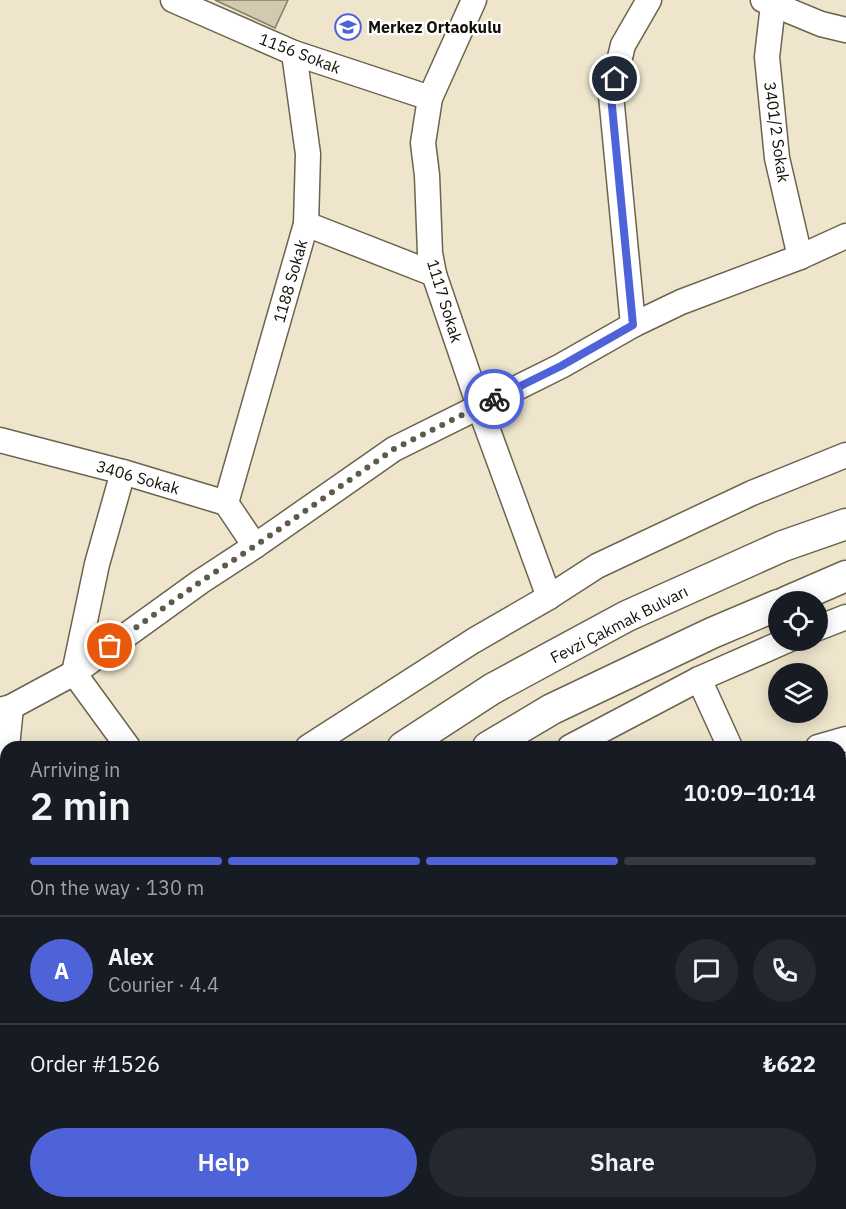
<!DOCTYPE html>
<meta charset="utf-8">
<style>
:root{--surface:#171b24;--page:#242831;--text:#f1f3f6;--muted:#9ea1a6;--line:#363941;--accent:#4f63d8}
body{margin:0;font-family:"IBM Plex Sans",sans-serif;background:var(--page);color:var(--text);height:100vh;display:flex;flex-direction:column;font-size:22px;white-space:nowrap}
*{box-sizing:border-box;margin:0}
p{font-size:20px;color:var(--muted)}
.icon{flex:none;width:33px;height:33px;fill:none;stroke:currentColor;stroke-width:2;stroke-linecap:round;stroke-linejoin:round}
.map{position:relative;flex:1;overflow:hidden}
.sheet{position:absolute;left:0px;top:741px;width:846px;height:468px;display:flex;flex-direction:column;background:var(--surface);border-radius:18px 18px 0 0;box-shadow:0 3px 15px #0003}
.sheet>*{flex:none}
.buttons{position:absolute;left:768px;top:591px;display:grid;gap:12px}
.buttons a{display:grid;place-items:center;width:60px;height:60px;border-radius:50%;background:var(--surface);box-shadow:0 3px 15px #0003;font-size:30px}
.pin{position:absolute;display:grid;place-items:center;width:51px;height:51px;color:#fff;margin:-26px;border:3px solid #fff;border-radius:50%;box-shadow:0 2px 6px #0007}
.courier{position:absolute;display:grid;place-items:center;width:60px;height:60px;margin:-30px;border:4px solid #4f63d8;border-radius:50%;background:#fff;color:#222;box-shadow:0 2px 8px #0007}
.headline em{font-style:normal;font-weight:600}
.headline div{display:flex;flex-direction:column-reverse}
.headline{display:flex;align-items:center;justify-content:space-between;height:102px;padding:0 30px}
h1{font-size:39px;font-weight:600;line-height:45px}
.bar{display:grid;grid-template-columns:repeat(4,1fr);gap:9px 6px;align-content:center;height:72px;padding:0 30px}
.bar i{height:8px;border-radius:4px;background:var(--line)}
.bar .on{background:var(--accent)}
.bar p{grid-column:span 4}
.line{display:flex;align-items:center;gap:15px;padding:0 30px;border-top:2px solid var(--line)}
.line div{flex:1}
.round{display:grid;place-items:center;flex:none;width:63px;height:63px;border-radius:32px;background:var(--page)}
.primary-button{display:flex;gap:12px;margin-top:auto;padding:12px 30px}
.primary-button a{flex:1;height:69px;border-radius:36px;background:var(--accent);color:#fff;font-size:24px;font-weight:600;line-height:69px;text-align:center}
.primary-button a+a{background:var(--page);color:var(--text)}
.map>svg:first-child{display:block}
</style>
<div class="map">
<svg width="846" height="1209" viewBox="0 0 846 1209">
<rect width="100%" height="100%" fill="#eee5cc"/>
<polygon fill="#d1c9b0" stroke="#857e66" stroke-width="1.5" points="215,0 288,0 275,28"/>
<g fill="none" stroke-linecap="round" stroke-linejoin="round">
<g stroke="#6b644d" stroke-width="27">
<g id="minor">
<polyline points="173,0 294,53 430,98"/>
<polyline points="474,0 430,98 423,143 427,175 430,253 434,274 479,406 549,597"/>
<polyline points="763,0 821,24 846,30"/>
<polyline points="773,5 767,57 777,158 800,257"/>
<polyline points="306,224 434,274"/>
<polyline points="633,325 611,95 623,45 649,0"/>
<polyline points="0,440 123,472 226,503 255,546"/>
<polyline points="123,472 97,564 74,673 128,747"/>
<polyline points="226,503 306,224 308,154 294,53"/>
<polyline points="818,628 846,617"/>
<polyline points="699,679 730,747"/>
<polyline points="0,710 11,707 74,673 200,582 255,546 394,449 561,366 633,325 681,302 800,257 846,236"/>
<polyline points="7,747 11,707"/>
<polyline points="308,747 473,641 549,597 597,566 752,493 846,455"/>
<polyline points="570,747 699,679 788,640"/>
<polyline points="818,747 846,739"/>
<polyline points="0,834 6,762"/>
<polyline points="840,839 846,842"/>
<polyline points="0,989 6,984"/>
<polyline points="840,1067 846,1070"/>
<polyline points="148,1203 157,1209"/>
<polyline points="308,1203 316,1209"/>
<polyline points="614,1203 626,1209"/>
<polyline points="218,1209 224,1203"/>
<polyline points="594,1209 597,1203"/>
<polyline points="697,1209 700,1203"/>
</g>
</g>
<g stroke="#6b644d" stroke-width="33">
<g id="major">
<polyline points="786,602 846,576"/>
<polyline points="403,747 492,689 627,616 783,546 846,524"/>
<polyline points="488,747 552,709 712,633 778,605"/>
<polyline points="0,1042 6,1036"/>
<polyline points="0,1097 6,1091"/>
<polyline points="0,1138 6,1132"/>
<polyline points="0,1187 6,1180"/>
</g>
</g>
<use href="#minor" stroke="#fff" stroke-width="24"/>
<use href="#major" stroke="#fff" stroke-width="30"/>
</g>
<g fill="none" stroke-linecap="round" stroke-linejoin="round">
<polyline stroke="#5f5a4c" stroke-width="6" stroke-dasharray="0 10.8" points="110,646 200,582 255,546 394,449 494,399"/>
<polyline stroke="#4f63d8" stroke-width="8" points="494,399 561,366 633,325 611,96 615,79"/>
</g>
<defs>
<g id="school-ring" transform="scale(1.35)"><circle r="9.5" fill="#fff" stroke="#4f63d8" stroke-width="1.5"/><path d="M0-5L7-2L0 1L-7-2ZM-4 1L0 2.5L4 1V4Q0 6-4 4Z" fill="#4f63d8"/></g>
</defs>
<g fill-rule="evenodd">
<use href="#school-ring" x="348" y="27"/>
</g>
<g text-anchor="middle" stroke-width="4.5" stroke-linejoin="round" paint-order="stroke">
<g font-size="16" font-weight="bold" fill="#120f07" stroke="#fff" text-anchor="start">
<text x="368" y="33">Merkez Ortaokulu</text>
</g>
<g font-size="16" fill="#120f07" stroke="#fff">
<text transform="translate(300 53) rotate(21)" y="6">1156 Sokak</text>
<text transform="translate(777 132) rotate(82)" y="6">3401/2 Sokak</text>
<text transform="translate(290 281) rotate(-74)" y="6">1188 Sokak</text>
<text transform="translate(445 301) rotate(73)" y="6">1117 Sokak</text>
<text transform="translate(138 477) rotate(16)" y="6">3406 Sokak</text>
<text transform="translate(619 624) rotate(-27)" y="6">Fevzi Çakmak Bulvarı</text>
</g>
</g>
</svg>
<div class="buttons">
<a><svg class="icon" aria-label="locate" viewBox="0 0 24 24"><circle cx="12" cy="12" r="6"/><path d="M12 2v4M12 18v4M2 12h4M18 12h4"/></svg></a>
<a><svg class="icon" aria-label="layers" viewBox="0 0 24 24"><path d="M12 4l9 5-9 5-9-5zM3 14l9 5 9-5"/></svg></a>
</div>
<div class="pin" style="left:110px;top:646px;background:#ea580c"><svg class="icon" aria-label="bag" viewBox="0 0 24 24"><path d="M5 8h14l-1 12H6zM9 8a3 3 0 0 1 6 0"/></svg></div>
<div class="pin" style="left:615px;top:79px;background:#1f2937"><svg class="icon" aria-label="home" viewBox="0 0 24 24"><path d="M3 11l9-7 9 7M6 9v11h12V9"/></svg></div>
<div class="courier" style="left:494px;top:399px"><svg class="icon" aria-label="bike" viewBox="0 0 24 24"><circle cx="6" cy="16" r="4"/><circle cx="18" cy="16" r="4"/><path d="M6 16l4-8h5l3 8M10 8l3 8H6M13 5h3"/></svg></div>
<section class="sheet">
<div class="headline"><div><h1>2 min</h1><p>Arriving in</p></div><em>10:09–10:14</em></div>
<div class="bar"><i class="on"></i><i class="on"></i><i class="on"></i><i></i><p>On the way · 130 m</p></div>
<div class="line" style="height:108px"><b class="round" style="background:var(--accent);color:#fff">A</b><div><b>Alex</b><p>Courier · 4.4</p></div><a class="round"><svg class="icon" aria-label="chat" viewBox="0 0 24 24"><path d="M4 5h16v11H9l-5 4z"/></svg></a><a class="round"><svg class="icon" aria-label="phone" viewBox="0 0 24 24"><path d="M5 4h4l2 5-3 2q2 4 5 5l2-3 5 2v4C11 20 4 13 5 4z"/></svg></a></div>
<div class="line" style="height:78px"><div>Order #1526</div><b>₺622</b></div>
<div class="primary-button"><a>Help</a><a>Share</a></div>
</section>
</div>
